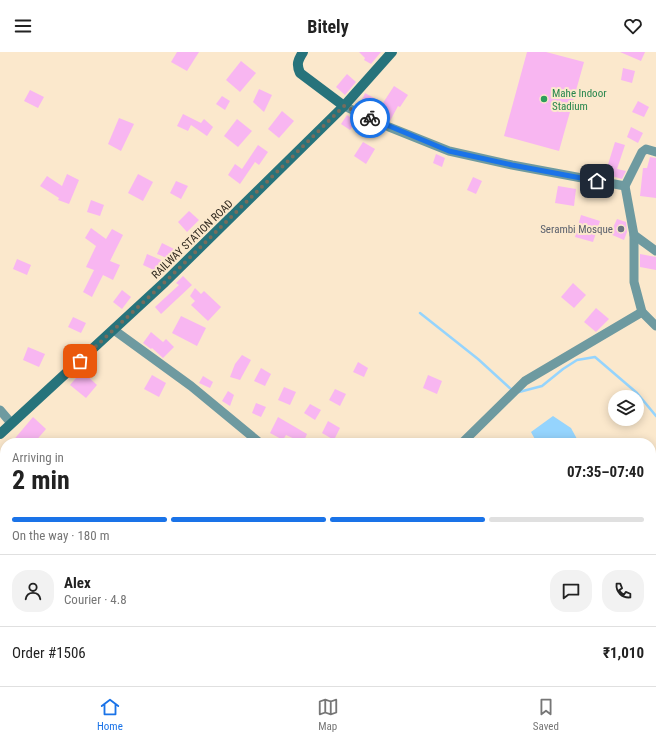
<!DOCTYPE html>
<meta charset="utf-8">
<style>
:root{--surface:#fff;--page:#f2f2f2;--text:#222;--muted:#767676;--line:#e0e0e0;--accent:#1a73e8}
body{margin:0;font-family:"Roboto Condensed",sans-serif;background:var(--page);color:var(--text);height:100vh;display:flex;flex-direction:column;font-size:15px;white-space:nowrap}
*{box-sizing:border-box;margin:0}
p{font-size:13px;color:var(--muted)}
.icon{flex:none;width:22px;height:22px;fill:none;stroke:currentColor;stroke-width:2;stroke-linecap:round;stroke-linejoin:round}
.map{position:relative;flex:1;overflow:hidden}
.drawer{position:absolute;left:0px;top:386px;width:656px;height:248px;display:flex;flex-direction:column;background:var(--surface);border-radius:16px 16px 0 0;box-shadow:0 2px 10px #0003}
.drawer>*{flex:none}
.fabs{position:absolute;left:608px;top:338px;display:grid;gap:8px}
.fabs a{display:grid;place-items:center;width:36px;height:36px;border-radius:50%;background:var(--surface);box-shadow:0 2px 10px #0003;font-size:20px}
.pin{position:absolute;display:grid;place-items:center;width:34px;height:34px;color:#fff;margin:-17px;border-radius:8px;box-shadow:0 2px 6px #0006}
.courier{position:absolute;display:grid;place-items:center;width:40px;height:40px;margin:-20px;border:3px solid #1a73e8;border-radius:50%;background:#fff;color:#222;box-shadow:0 1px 5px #0007}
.overview em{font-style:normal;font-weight:700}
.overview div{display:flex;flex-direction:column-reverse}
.overview{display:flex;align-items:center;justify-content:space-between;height:68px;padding:0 12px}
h1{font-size:26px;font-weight:700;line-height:30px}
.bar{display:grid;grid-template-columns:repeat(4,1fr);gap:6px 4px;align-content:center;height:48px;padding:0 12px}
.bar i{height:5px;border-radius:3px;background:var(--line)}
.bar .active{background:var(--accent)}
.bar p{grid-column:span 4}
.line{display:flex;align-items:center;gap:10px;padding:0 12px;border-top:1px solid var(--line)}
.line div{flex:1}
.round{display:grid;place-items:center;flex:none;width:42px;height:42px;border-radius:16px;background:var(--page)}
header{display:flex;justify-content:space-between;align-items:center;height:52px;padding:0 12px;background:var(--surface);font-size:18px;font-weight:700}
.tab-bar{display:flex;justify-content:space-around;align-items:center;height:56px;border-top:1px solid var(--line);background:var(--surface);font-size:11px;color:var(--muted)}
.tab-bar a{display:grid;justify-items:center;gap:2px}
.tab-bar .active{color:var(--accent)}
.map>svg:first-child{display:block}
</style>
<header><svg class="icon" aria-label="menu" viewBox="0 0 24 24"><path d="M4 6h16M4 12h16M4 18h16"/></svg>Bitely<svg class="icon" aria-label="heart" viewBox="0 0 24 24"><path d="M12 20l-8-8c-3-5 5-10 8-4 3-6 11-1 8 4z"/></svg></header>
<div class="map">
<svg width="656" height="634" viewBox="0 0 656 634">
<rect width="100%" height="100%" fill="#fbe8cc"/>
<g fill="#95d4fd">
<polygon points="553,364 571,376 577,387 571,391 537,391 531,380"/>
<polygon points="656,547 656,634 520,634 519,629 560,629 564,632 568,629 651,629 651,552"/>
</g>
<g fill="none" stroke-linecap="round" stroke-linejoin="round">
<g stroke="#95d4fd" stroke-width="2.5">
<polyline points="420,261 478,307 513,339"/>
<polyline points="519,340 542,334 563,317 577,308 595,305 637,341 656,364"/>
</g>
</g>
<g fill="#f8b6f1">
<polygon points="177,0 199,0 187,19 171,10"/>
<polygon points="359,0 381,0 371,12 364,8 365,6"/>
<polygon points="527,0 546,0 584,10 559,99 504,84"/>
<polygon points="620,0 645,0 641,9"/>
<polygon points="241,9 256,21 240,40 226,28"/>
<polygon points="623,16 635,19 632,31 621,28"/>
<polygon points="347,22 356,30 345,43 336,35"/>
<polygon points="394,34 408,43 400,55 398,54 390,69 376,62 376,60 360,52 365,41 383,51"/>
<polygon points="259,37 272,43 264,60 253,50"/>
<polygon points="30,38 44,45 38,56 24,49"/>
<polygon points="222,44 230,49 225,58 216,52"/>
<polygon points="638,49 649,55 644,65 632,60"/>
<polygon points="282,59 294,69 279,86 268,77"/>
<polygon points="183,62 201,71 204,67 213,75 207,84 191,73 188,79 177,74"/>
<polygon points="347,63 356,69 350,78 341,72"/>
<polygon points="119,66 134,72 121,99 108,92"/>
<polygon points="237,67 252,79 238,95 224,84"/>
<polygon points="631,75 643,81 638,91 627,85"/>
<polygon points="363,90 375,97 366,112 354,104"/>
<polygon points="615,90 625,93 617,117 626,119 622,127 605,122"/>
<polygon points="258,93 268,100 259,113 255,110 240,132 228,123 235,112 242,117"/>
<polygon points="436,102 445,106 442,115 433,111"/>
<polygon points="650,105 656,106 656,146 640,144 643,116 647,116"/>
<polygon points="67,122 79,128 69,152 58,148 59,146 40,134 47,124 62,134"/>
<polygon points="138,122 153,130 143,149 128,141"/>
<polygon points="473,125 482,129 476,142 467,138"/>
<polygon points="176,129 188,134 181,147 170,141"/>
<polygon points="558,134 576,137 574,154 555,151"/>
<polygon points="91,148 104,153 100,164 87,160"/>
<polygon points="189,159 199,168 187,180 178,170"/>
<polygon points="581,163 600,169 593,190 575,185"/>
<polygon points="617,167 626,170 627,180 624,188 610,182"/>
<polygon points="91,176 106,187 112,177 123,183 110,209 120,213 113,228 103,223 92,245 83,240 94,218 86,215 96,194 85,186"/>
<polygon points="162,191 178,199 174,209 157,202"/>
<polygon points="147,202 161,208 156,219 143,213"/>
<polygon points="640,202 656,205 656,218 640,215"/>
<polygon points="17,207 31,213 27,223 13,217"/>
<polygon points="183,224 192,233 161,262 155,255 179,233 176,231"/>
<polygon points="573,231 586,243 574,256 561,245"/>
<polygon points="195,236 201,242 204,239 221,255 208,269 191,253 195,249 190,244"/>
<polygon points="122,238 131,245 122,257 113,250"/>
<polygon points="596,256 609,267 596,280 584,270"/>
<polygon points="181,264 206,276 197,294 172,281"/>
<polygon points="73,265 86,271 81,281 68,275"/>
<polygon points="151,280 163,290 166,287 174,295 163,306 152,296 151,297 143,291"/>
<polygon points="28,295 45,302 39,315 23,308"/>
<polygon points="242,303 251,308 240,328 230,325 235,312"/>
<polygon points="358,310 368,316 364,325 353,320"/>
<polygon points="261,316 271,322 265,334 254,329"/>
<polygon points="82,319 97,333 86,346 70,333"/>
<polygon points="152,323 166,331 159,345 144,337"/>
<polygon points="428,323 442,329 437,342 423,336"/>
<polygon points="203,324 213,330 210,336 199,331"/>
<polygon points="284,335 296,340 290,353 278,348"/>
<polygon points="335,337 346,342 340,354 329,348"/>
<polygon points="228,339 234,343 230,354 222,349"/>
<polygon points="256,351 266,355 261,365 252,361"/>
<polygon points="310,352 321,358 315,368 304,361"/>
<polygon points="33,365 46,377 34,391 11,391"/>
<polygon points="278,365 307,382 303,391 286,383 283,388 270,381"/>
<polygon points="328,369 340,376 334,388 322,381"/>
</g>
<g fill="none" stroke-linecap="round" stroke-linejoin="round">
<g stroke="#6e9aa0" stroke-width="9">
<polyline points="344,54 389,75 449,99 512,113 625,134 634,183 634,230 642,260 656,274"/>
<polyline points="625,134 642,100 646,97 656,100"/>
<polyline points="634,183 656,199"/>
<polyline points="114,278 191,334 260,391"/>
<polyline points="0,358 11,371"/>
<polyline points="462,391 525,329 642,260"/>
<polyline points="0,578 5,578"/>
<polyline points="171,629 186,634"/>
</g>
<g stroke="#27737b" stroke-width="10">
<path d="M 303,0 C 298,8 296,12 300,21 L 344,54"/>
<polyline points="0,382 165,230 344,54 392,0"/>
</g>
<g stroke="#665c4d" stroke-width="2.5" stroke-dasharray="2 4" stroke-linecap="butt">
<polyline points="0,541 5,542"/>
<polyline points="0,554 5,555"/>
<polyline points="256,629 272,634"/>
<polyline points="302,629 318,634"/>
</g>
</g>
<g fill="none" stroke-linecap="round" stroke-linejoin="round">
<polyline stroke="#776c5c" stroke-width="4" stroke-dasharray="0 7.2" points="80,309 165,230 344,54 370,66"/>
<polyline stroke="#1a73e8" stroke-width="5" points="370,66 449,99 512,113 597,129"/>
</g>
<circle fill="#2e9e5b" stroke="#fbe8cc" stroke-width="1.5" cx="544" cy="47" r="4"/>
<circle fill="#6b7280" stroke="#fbe8cc" stroke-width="1.5" cx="621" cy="177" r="4"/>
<g text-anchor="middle" stroke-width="4" stroke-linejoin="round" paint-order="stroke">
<g font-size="11" fill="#27864d" stroke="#fbe8cc" text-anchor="start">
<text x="552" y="45">Mahe Indoor<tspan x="552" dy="13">Stadium</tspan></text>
</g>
<g font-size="11" fill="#5b616d" stroke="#fbe8cc" text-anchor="end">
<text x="613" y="181">Serambi Mosque</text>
</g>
<g font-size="11" fill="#30291f" stroke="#fbe8cc">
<text transform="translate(192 187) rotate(-44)" y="4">RAILWAY STATION ROAD</text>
</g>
</g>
</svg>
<div class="fabs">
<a><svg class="icon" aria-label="layers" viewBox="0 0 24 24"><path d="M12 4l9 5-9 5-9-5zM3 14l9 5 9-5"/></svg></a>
</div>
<div class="pin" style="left:80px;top:309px;background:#ea580c"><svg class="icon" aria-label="bag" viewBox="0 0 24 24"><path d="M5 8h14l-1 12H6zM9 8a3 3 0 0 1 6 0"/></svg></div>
<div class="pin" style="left:597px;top:129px;background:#1f2937"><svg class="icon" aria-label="home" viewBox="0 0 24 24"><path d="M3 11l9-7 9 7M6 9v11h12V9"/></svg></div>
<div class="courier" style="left:370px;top:66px"><svg class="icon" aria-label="bike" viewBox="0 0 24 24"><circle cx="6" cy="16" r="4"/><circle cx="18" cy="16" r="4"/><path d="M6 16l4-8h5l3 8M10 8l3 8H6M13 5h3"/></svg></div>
<section class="drawer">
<div class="overview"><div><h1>2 min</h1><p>Arriving in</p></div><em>07:35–07:40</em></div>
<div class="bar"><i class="active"></i><i class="active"></i><i class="active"></i><i></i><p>On the way · 180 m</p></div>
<div class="line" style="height:72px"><a class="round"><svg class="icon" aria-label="person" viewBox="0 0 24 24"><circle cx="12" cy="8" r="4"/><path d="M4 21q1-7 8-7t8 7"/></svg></a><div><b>Alex</b><p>Courier · 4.8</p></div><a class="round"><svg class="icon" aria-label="chat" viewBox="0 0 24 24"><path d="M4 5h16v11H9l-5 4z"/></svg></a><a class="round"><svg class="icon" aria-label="phone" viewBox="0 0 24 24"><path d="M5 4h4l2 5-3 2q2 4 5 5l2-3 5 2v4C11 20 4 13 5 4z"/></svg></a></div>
<div class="line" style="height:52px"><div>Order #1506</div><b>₹1,010</b></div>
</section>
</div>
<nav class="tab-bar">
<a class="active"><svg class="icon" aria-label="home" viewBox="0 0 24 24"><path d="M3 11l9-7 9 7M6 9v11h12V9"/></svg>Home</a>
<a><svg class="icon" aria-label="map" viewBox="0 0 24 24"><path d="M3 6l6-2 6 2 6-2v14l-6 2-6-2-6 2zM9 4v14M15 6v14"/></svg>Map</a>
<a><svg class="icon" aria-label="saved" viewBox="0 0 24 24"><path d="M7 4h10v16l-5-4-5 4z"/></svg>Saved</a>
</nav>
